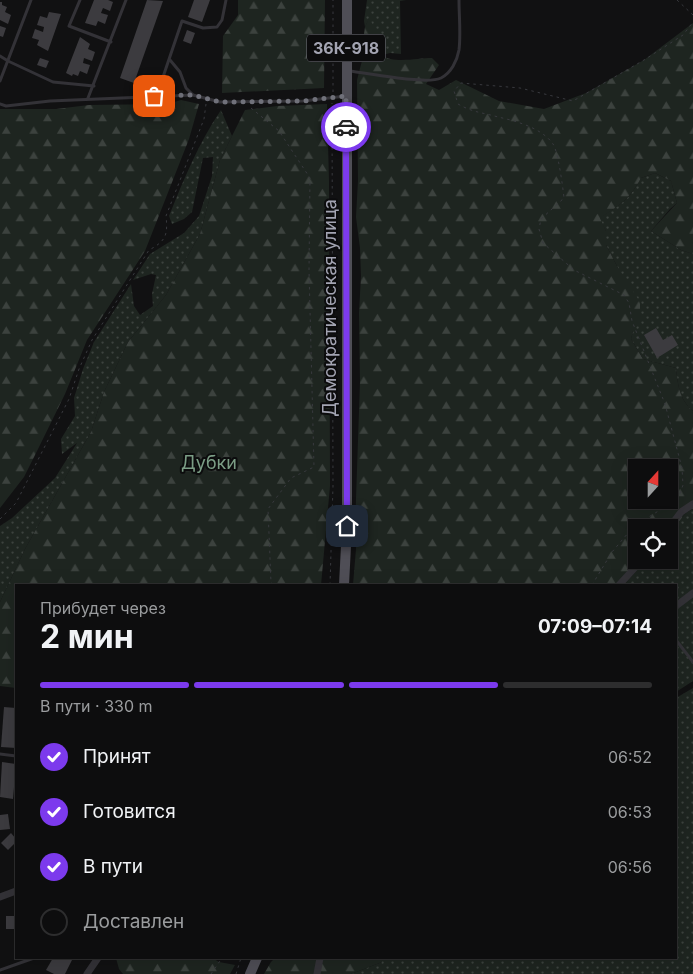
<!DOCTYPE html>
<html lang="ru">
<meta charset="utf-8">
<style>
:root{--surface:#0d0d0e;--page:#1b1b1c;--text:#f1f3f6;--muted:#9a9c9e;--line:#2d2d2e;--accent:#7c3aed}
body{margin:0;font-family:Inter,sans-serif;background:var(--page);color:var(--text);height:100vh;display:flex;flex-direction:column;font-size:19px;white-space:nowrap}
*{box-sizing:border-box;margin:0}
p{font-size:16px;color:var(--muted)}
.icon{flex:none;width:28px;height:28px;fill:none;stroke:currentColor;stroke-width:2;stroke-linecap:round;stroke-linejoin:round}
.map{position:relative;flex:1;overflow:hidden}
.drawer{position:absolute;left:15px;top:584px;width:662px;height:375px;display:flex;flex-direction:column;background:var(--surface);border-radius:0px;box-shadow:0 5px 20px #0002,0 0 0 1px var(--line)}
.drawer>*{flex:none}
.needle{width:32px;rotate:21deg}
.buttons{position:absolute;left:628px;top:459px;display:grid;gap:10px}
.buttons a{display:grid;place-items:center;width:50px;height:50px;border-radius:0px;background:var(--surface);box-shadow:0 5px 20px #0002,0 0 0 1px var(--line);font-size:25px}
.pin{position:absolute;display:grid;place-items:center;width:42px;height:42px;color:#fff;margin:-21px;border-radius:10px;box-shadow:0 2px 8px #0006}
.courier{position:absolute;display:grid;place-items:center;width:50px;height:50px;margin:-25px;border:4px solid #7c3aed;border-radius:50%;background:#fff;color:#222;box-shadow:0 1px 6px #0007}
.headline em{font-style:normal;font-weight:700}
.headline div{display:flex;flex-direction:column-reverse}
.headline{display:flex;align-items:center;justify-content:space-between;height:85px;padding:0 25px}
h1{font-size:32px;font-weight:700;line-height:38px}
.bar{display:grid;grid-template-columns:repeat(4,1fr);gap:8px 5px;align-content:center;height:60px;padding:0 25px}
.bar i{height:6px;border-radius:4px;background:var(--line)}
.bar .on{background:var(--accent)}
.bar p{grid-column:span 4}
ol{padding:0 25px;list-style:none}
li{display:flex;align-items:center;gap:15px;height:55px}
li p{margin-inline-start:auto}
li .icon{padding:5px;border-radius:50%;background:var(--accent);color:#fff;stroke-width:4}
li:last-child{color:var(--muted)}
li i{width:28px;height:28px;border:2px solid var(--line);border-radius:50%}
.map>svg:first-child{display:block}
</style>
<div class="map">
<svg width="693" height="974" viewBox="0 0 693 974">
<defs>
<pattern id="grass-dots" width="8" height="8" patternUnits="userSpaceOnUse" patternTransform="scale(1.25)"><rect width="8" height="8" fill="#1e2520"/><path d="M2 2h.1M6 6h.1" fill="none" stroke="#3c423e" stroke-width="1.8" stroke-linecap="round"/></pattern>
<pattern id="forest-firs" width="22" height="20" patternUnits="userSpaceOnUse" patternTransform="scale(1.25)"><rect width="22" height="20" fill="#1e2520"/><path d="M5 1l3.5 6h-7zM16 11l3.5 6h-7z" fill="#3c423e"/></pattern>
</defs>
<rect width="100%" height="100%" fill="#111112"/>
<g fill="url(#grass-dots)">
<polygon points="367,0 406,0 400,1 401,54 390,53 382,55 369,19 365,27 364,21"/>
<path d="M 221,110 L 232,136 L 220,160 L 200,234 L 166,295 L 128,342 L 104,392 L 91,432 L 25,549 L 0,602 L 0,526 L 12,518 L 55,478 L 77,443 L 62,454 L 61,439 L 75,416 L 74,398 L 83,369 L 94,342 L 131,284 L 134,306 L 140,315 L 153,306 L 152,294 L 156,275 L 151,274 L 133,280 L 150,254 L 184,233 L 199,216 L 212,176 L 213,157 L 203,158 L 192,212 L 184,219 L 172,224 L 169,216 C 184,179 198,144 221,110 Z"/>
<path d="M 655,173 L 671,181 L 677,203 L 670,209 L 651,231 L 681,250 L 693,254 L 693,411 C 679,399 678,385 676,368 L 643,359 L 631,339 L 633,331 L 618,268 L 606,245 L 606,231 L 599,218 C 620,205 629,200 641,178 Z"/>
<polygon points="693,509 693,681 676,692 676,585 624,585 646,560 669,560 669,533 687,512"/>
<polygon points="693,688 693,974 351,974 382,962 382,958 676,958 676,698"/>
</g>
<g fill="url(#forest-firs)" fill-rule="evenodd">
<polygon points="238,0 325,0 324,88 222,93 223,36 238,15"/>
<path d="M 369,18 L 374,27 L 382,55 C 392,64 419,58 432,58 L 439,65 L 426,84 L 439,90 L 456,80 L 499,101 L 544,109 L 586,93 L 644,60 L 693,23 L 693,254 L 681,250 L 651,231 L 677,203 L 671,181 L 655,173 L 641,178 C 629,200 620,205 600,218 L 606,231 L 606,245 L 618,268 L 640,302 L 640,323 L 633,331 L 631,339 L 643,359 L 676,368 C 678,385 679,399 693,411 L 693,509 L 687,512 L 669,533 L 669,528 L 636,528 L 636,560 L 646,560 L 624,585 L 353,585 L 356,549 L 355,529 L 360,382 L 359,313 L 361,276 L 360,248 L 356,217 L 358,181 L 357,80 L 364,53 L 363,41 L 365,27 ZM 636,468 L 669,468 L 669,500 L 636,500 Z"/>
<polygon points="181,100 199,104 189,139 145,251 87,340 65,394 39,447 24,477 0,508 0,109 56,109 89,105 168,104"/>
<polygon points="327,104 329,182 330,486 321,585 16,585 16,688 0,686 0,602 25,549 91,432 104,392 128,342 166,295 200,234 220,160 245,110 277,106"/>
<polygon points="116,958 212,958 219,962 235,965 230,974 123,974 119,969"/>
<polygon points="275,958 382,958 382,962 351,974 264,974 271,962"/>
</g>
<g fill="#3c3b3f">
<polygon points="94,0 108,0 113,2 110,11 103,8 101,13 108,15 105,24 98,21 96,26 85,23"/>
<polygon points="147,0 163,1 134,83 120,78"/>
<polygon points="194,0 210,0 202,22 188,17"/>
<polygon points="0,2 2,2 2,5 7,7 5,12 11,15 8,24 0,20"/>
<polygon points="49,12 61,14 48,51 37,45 39,40 32,38 35,29 43,32 44,27 37,25 40,16 47,18"/>
<polygon points="0,26 6,28 3,37 0,36"/>
<polygon points="187,30 195,33 191,44 183,41"/>
<polygon points="80,37 90,44 88,49 95,52 92,61 84,58 83,63 90,65 87,74 80,71 78,76 73,74 72,76 66,73"/>
<polygon points="40,58 49,61 46,68 37,65"/>
<polygon points="656,328 663,340 672,335 678,345 657,358 644,335"/>
<polygon points="4,707 16,708 16,748 1,747"/>
<polygon points="2,762 16,764 13,799 0,797"/>
<polygon points="8,814 10,829 0,830 0,815"/>
<polygon points="11,833 16,839 16,842 8,850 1,843"/>
<rect x="6" y="916" width="10" height="13"/>
<polygon points="53,958 67,958 72,960 65,974 54,974 46,970"/>
</g>
<g fill="none" stroke-linecap="round" stroke-linejoin="round">
<g stroke="#38393e" stroke-width="1" stroke-dasharray="2.5 4" stroke-linecap="butt">
<polyline points="677,0 693,15"/>
<polyline points="333,92 333,0"/>
<polyline points="251,108 279,131 310,178 309,270 314,467 291,478 268,509 271,583 276,585"/>
<path d="M 0,519 L 16,503 L 69,399 L 79,369 L 92,340 L 149,250 C 166,241 168,235 166,216 L 204,119 L 206,104"/>
<polyline points="330,585 333,486 332,103"/>
<path d="M 592,585 L 612,552 L 634,526 L 678,499 L 683,485 L 682,468 L 665,404 L 632,321 L 629,303 L 624,295 L 574,270 L 543,243 L 539,229 L 541,219 L 564,198 C 563,188 558,151 553,144 C 542,128 516,121 498,117 C 481,112 474,113 458,104 L 454,91 L 461,83 L 520,88 L 573,101 L 644,60 L 683,35 L 693,22"/>
<polyline points="211,974 222,958"/>
<polyline points="236,974 241,958"/>
</g>
<g stroke="#333237" stroke-width="3">
<polyline points="80,0 69,26 111,42"/>
<polyline points="0,56 8,61 53,82 94,86"/>
<polyline points="170,60 180,72 186,88 193,95"/>
<path d="M 349,71 C 368,73 426,85 441,78 C 451,73 457,61 459,50 C 461,34 459,16 459,0"/>
<polyline points="163,77 182,21 203,28 217,27 222,20 226,0"/>
<polyline points="0,81 31,0"/>
<polyline points="88,98 126,0"/>
<polyline points="0,104 6,106 50,101 193,95 220,102 303,101 346,96"/>
<polyline points="676,640 693,662"/>
<polyline points="0,754 16,756"/>
<polyline points="0,970 34,958"/>
</g>
<g stroke="#333237" stroke-width="7">
<polyline points="669,528 681,512 693,504"/>
<polyline points="619,585 642,560"/>
<polyline points="676,606 693,593"/>
<polyline points="0,897 16,891"/>
<polyline points="87,974 98,958"/>
<polyline points="317,974 320,958"/>
</g>
<g stroke="#4f4e56" stroke-width="10">
<polyline points="344,585 347,526 347,0"/>
<polyline points="250,974 257,958"/>
</g>
</g>
<g fill="none" stroke-linecap="round" stroke-linejoin="round">
<polyline stroke="#70717a" stroke-width="5" stroke-dasharray="0 9" points="154,96 193,95 220,102 231,102 303,101 346,96 346,127"/>
<polyline stroke="#7c3aed" stroke-width="6" points="346,127 347,526"/>
</g>
<g text-anchor="middle" stroke-width="4" stroke-linejoin="round" paint-order="stroke">
<rect fill="#0c0c0d" stroke="#767680" stroke-width="1" x="307" y="34.5" width="78" height="27" rx="4"/>
<g font-size="16" font-weight="bold" fill="#a3a4b2">
<text x="346" y="54">36К-918</text>
</g>
<g font-size="18" fill="#a3a4b2" stroke="#0c0c0d">
<text transform="translate(330 308) rotate(-90)" y="6">Демократическая улица</text>
</g>
<g font-size="18" fill="#7b9d85" stroke="#0c0c0d">
<text x="209" y="469">Дубки</text>
</g>
</g>
</svg>
<div class="buttons">
<a><svg class="needle" viewBox="-14 -14 28 28"><path d="M0-13l5 13h-10z" fill="#e53935"/><path d="M0 13l5-13h-10z" fill="#9a9c9e"/></svg></a>
<a><svg class="icon" aria-label="locate" viewBox="0 0 24 24"><circle cx="12" cy="12" r="6"/><path d="M12 2v4M12 18v4M2 12h4M18 12h4"/></svg></a>
</div>
<div class="pin" style="left:154px;top:96px;background:#ea580c"><svg class="icon" aria-label="bag" viewBox="0 0 24 24"><path d="M5 8h14l-1 12H6zM9 8a3 3 0 0 1 6 0"/></svg></div>
<div class="pin" style="left:347px;top:526px;background:#1f2937"><svg class="icon" aria-label="home" viewBox="0 0 24 24"><path d="M3 11l9-7 9 7M6 9v11h12V9"/></svg></div>
<div class="courier" style="left:346px;top:127px"><svg class="icon" aria-label="car" viewBox="0 0 24 24"><path d="M5 17H2v-5l4-1 3-4h7l3 4 3 1v5h-3M9 17h6M6 11h13"/><circle cx="7" cy="17" r="2"/><circle cx="17" cy="17" r="2"/></svg></div>
<section class="drawer">
<div class="headline"><div><h1>2 мин</h1><p>Прибудет через</p></div><em>07:09–07:14</em></div>
<div class="bar"><i class="on"></i><i class="on"></i><i class="on"></i><i></i><p>В пути · 330 m</p></div>
<ol>
<li><svg class="icon" aria-label="check" viewBox="0 0 24 24"><path d="M5 12l5 5 9-10"/></svg>Принят<p>06:52</p></li>
<li><svg class="icon" aria-label="check" viewBox="0 0 24 24"><path d="M5 12l5 5 9-10"/></svg>Готовится<p>06:53</p></li>
<li><svg class="icon" aria-label="check" viewBox="0 0 24 24"><path d="M5 12l5 5 9-10"/></svg>В пути<p>06:56</p></li>
<li><i></i>Доставлен</li>
</ol>
</section>
</div>
